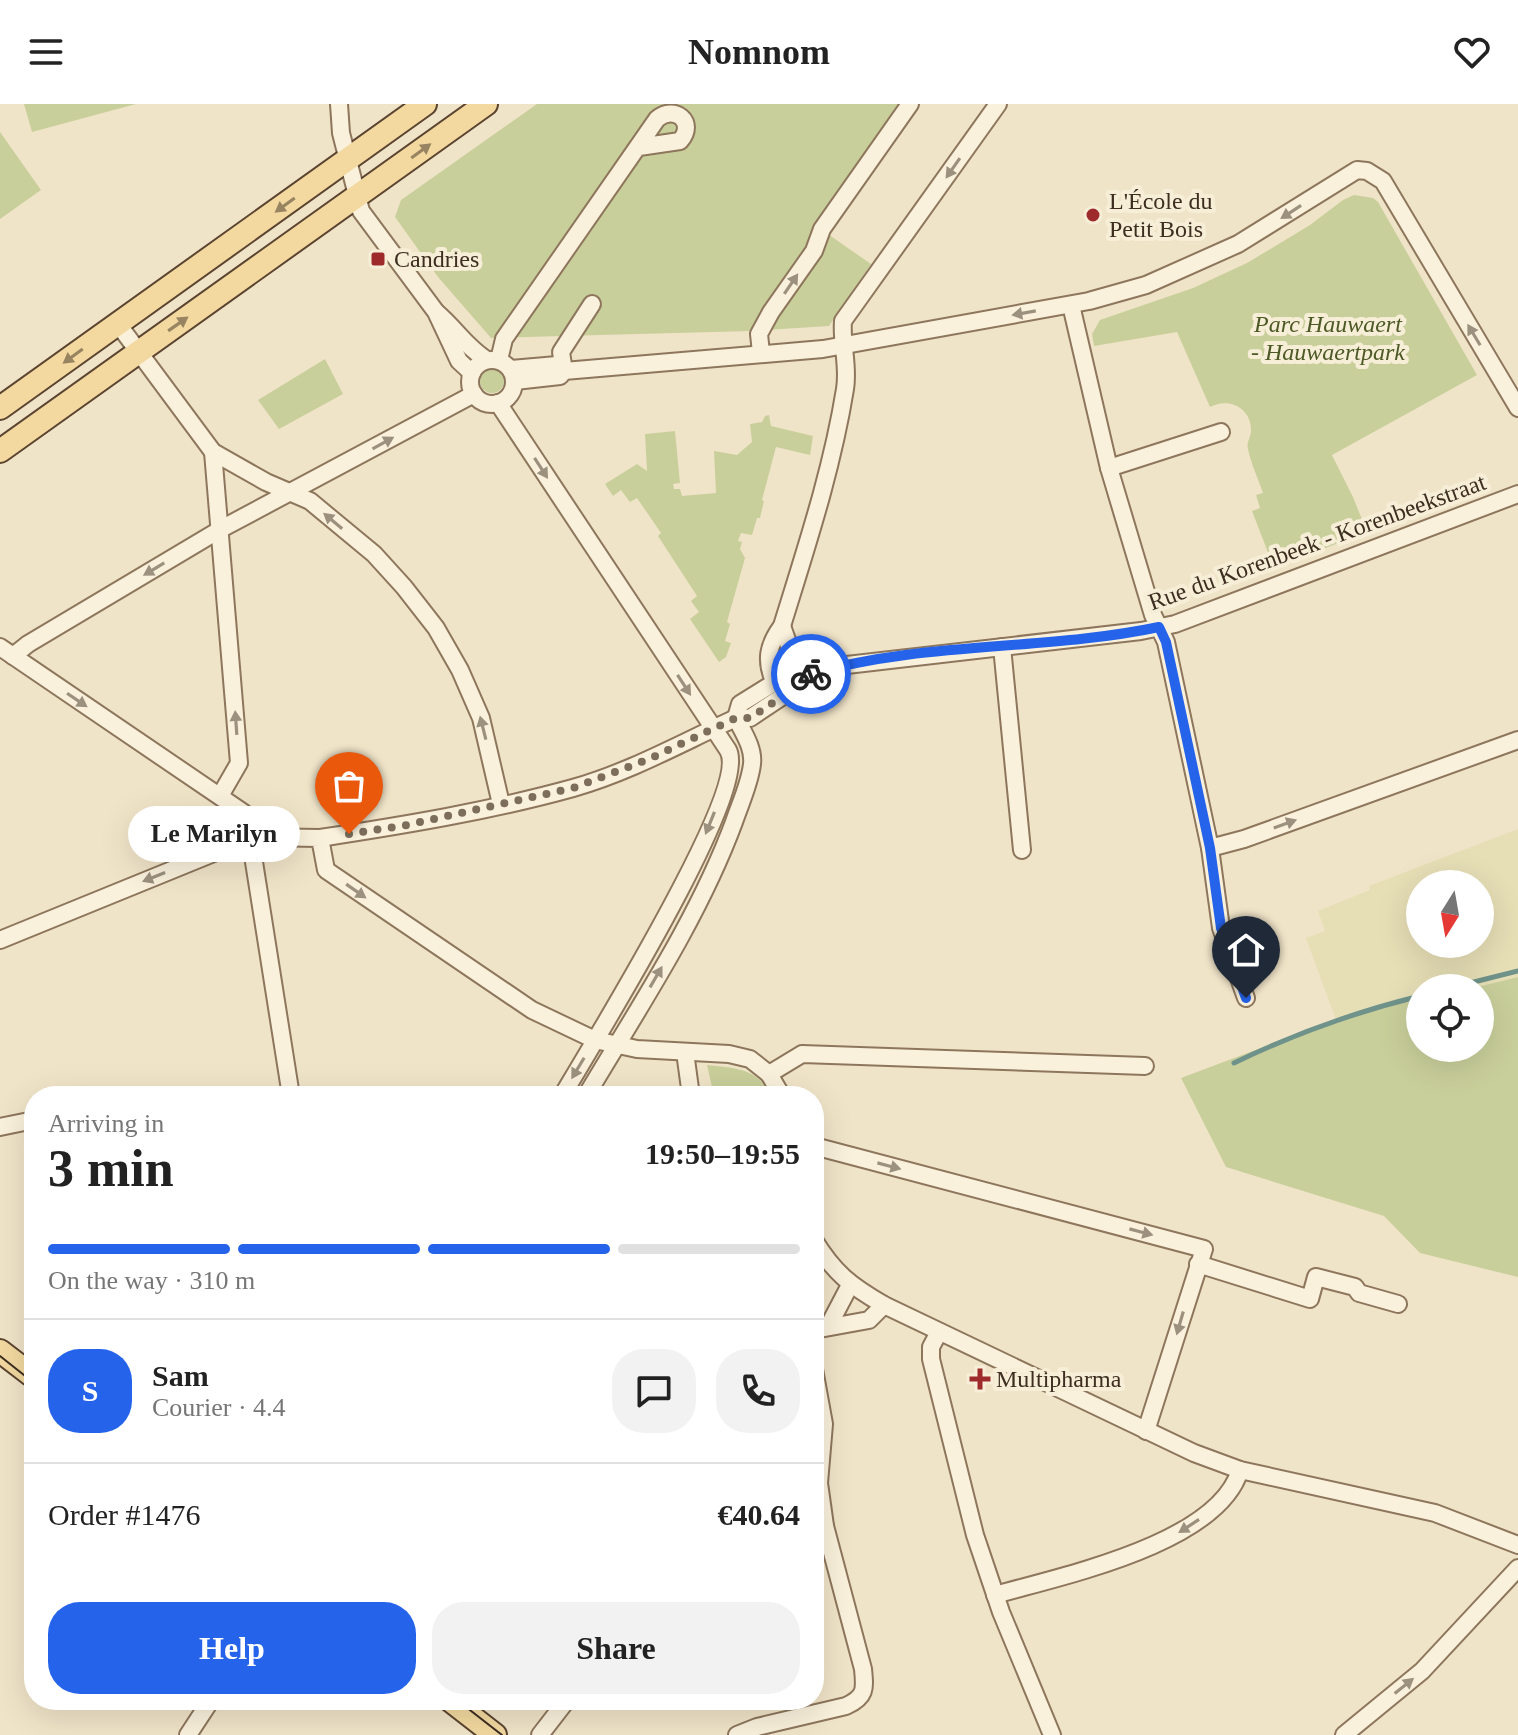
<!DOCTYPE html>
<meta charset="utf-8">
<style>
:root{--surface:#fff;--page:#f2f2f2;--text:#222;--muted:#767676;--line:#e0e0e0;--accent:#2563eb}
body{margin:0;font-family:Georgia,serif;background:var(--page);color:var(--text);height:100vh;display:flex;flex-direction:column;font-size:30px;white-space:nowrap}
*{box-sizing:border-box;margin:0}
p{font-size:26px;color:var(--muted)}
.icon{flex:none;width:44px;height:44px;fill:none;stroke:currentColor;stroke-width:2;stroke-linecap:round;stroke-linejoin:round}
.map{position:relative;flex:1;overflow:hidden}
.drawer{position:absolute;left:24px;top:982px;width:800px;height:624px;display:flex;flex-direction:column;background:var(--surface);border-radius:32px;box-shadow:0 8px 32px #0002}
.drawer>*{flex:none}
.needle{width:52px;rotate:191deg}
.fabs{position:absolute;left:1406px;top:766px;display:grid;gap:16px}
.fabs a{display:grid;place-items:center;width:88px;height:88px;border-radius:50%;background:var(--surface);box-shadow:0 8px 32px #0002;font-size:40px}
.pin{position:absolute;display:grid;place-items:center;width:68px;height:68px;color:#fff;margin:-82px -34px;border-radius:50% 50% 50% 0;rotate:-45deg;box-shadow:0 0 8px #0007}
.pin .icon{rotate:45deg}
.courier{position:absolute;display:grid;place-items:center;width:80px;height:80px;margin:-40px;border:6px solid #2563eb;border-radius:50%;background:#fff;color:#222;box-shadow:0 2px 10px #0007}
.bubble{position:absolute;height:56px;border-radius:28px;background:var(--surface);box-shadow:0 8px 32px #0002;font-size:26px;font-weight:600;line-height:56px;text-align:center}
.headline em{font-style:normal;font-weight:600}
.headline div{display:flex;flex-direction:column-reverse}
.headline{display:flex;align-items:center;justify-content:space-between;height:136px;padding:0 24px}
h1{font-size:52px;font-weight:600;line-height:60px}
.bar{display:grid;grid-template-columns:repeat(4,1fr);gap:12px 8px;align-content:center;height:96px;padding:0 24px}
.bar i{height:10px;border-radius:6px;background:var(--line)}
.bar .selected{background:var(--accent)}
.bar p{grid-column:span 4}
.line{display:flex;align-items:center;gap:20px;padding:0 24px;border-top:2px solid var(--line)}
.line div{flex:1}
.round{display:grid;place-items:center;flex:none;width:84px;height:84px;border-radius:32px;background:var(--page)}
.cta{display:flex;gap:16px;margin-top:auto;padding:16px 24px}
.cta a{flex:1;height:92px;border-radius:32px;background:var(--accent);color:#fff;font-size:32px;font-weight:600;line-height:92px;text-align:center}
.cta a+a{background:var(--page);color:var(--text)}
header{display:flex;justify-content:space-between;align-items:center;height:104px;padding:0 24px;background:var(--surface);font-size:36px;font-weight:600}
.map>svg:first-child{display:block}
</style>
<header><svg class="icon" aria-label="menu" viewBox="0 0 24 24"><path d="M4 6h16M4 12h16M4 18h16"/></svg>Nomnom<svg class="icon" aria-label="heart" viewBox="0 0 24 24"><path d="M12 20l-8-8c-3-5 5-10 8-4 3-6 11-1 8 4z"/></svg></header>
<div class="map">
<svg width="1518" height="1631" viewBox="0 0 1518 1631">
<rect width="100%" height="100%" fill="#f0e4c8"/>
<path fill="#e6deb5" fill-rule="evenodd" d="M 1518,725 L 1518,873 L 1473,884 L 1420,884 L 1420,896 L 1362,906 L 1336,916 L 1306,834 L 1325,827 L 1318,807 L 1370,786 L 1369,782 ZM 1420,780 L 1480,780 L 1480,840 L 1420,840 Z"/>
<g fill="#c9cf9b">
<polygon points="24,0 136,0 32,28"/>
<polygon points="537,0 910,0 822,126 871,160 829,222 751,227 491,234 438,173 395,113 401,96"/>
<polygon points="0,28 41,86 0,115"/>
<path d="M 1354,91 L 1373,94 L 1378,98 L 1477,271 L 1332,351 L 1353,393 L 1367,428 L 1274,464 L 1252,407 L 1260,404 L 1256,391 L 1263,389 C 1258,374 1251,360 1248,345 C 1246,338 1251,334 1251,326 C 1251,303 1228,293 1210,303 L 1177,228 L 1094,242 L 1092,230 L 1100,216 L 1193,184 L 1247,159 L 1310,121 L 1343,96 Z"/>
<polygon points="325,255 343,290 279,325 258,296"/>
<circle cx="492" cy="277" r="12"/>
<polygon points="769,311 771,322 813,332 810,351 776,343 762,396 764,397 760,414 757,414 752,431 741,429 738,437 742,438 740,445 745,454 727,518 730,520 725,537 731,539 726,553 719,558 690,515 699,508 691,497 697,492 658,432 661,429 637,394 630,398 621,386 613,392 605,380 637,360 647,367 645,330 675,327 680,379 673,380 674,385 680,385 682,392 716,389 714,347 737,351 752,338 750,320 762,318 765,312"/>
<polygon points="1518,873 1518,1173 1420,1149 1384,1112 1226,1063 1181,974 1362,906 1420,896 1420,944 1480,944 1480,884 1473,884"/>
<path d="M 707,961 C 733,964 760,964 771,992 L 714,992 Z"/>
</g>
<g fill="none" stroke-linecap="round" stroke-linejoin="round">
<g stroke="#6f938a" stroke-width="5">
<polyline points="1450,884 1518,867"/>
<path d="M 1234,959 C 1294,930 1355,908 1420,892"/>
</g>
<g stroke="#8d765c" stroke-width="20">
<g id="minor">
<polyline points="339,0 341,29 361,107 436,208 459,257 472,269"/>
<polyline points="1071,201 1109,364 1153,511 1166,538 1210,744 1221,824 1246,894"/>
<path d="M 437,209 C 455,224 467,244 487,256"/>
<polyline points="118,220 213,348 266,378 310,397 374,450 404,483 436,524 460,566 481,614 501,700"/>
<polyline points="761,249 759,230 771,208 814,147 822,125 910,0"/>
<circle cx="492" cy="278" r="22"/>
<path d="M 499,256 L 504,235 L 657,15 C 674,0 697,18 680,37 L 639,43"/>
<polyline points="511,265 557,261 564,267"/>
<polyline points="564,267 561,248 592,200"/>
<polyline points="515,277 560,272 564,267 823,245 1089,197 1146,181 1238,140 1357,66 1367,67 1383,77 1518,304"/>
<path d="M 498,299 L 728,646 C 751,686 590,944 562,992"/>
<polyline points="213,348 239,659 220,692"/>
<polyline points="1109,364 1221,328"/>
<polyline points="782,522 800,573"/>
<polyline points="0,543 244,709 253,720 253,733 320,734 326,766 532,906 595,936 637,945 729,950 750,955 769,970 782,992"/>
<polyline points="1002,543 1022,746"/>
<polyline points="13,552 28,540 221,425 474,290"/>
<path d="M 793,586 L 774,577 C 765,556 768,541 782,522 C 806,444 832,366 845,285 C 849,262 841,240 843,217 L 998,0"/>
<polyline points="736,614 740,600 785,572 800,573 838,562 1141,527 1175,520 1518,390"/>
<path d="M 320,734 C 405,721 490,707 573,684 C 630,668 683,638 736,614 L 750,614 L 798,582"/>
<polyline points="1210,744 1244,735 1518,636"/>
<polyline points="0,836 253,733 254,758 291,992"/>
<polyline points="685,948 691,992"/>
<polyline points="769,970 802,950 1145,962"/>
<path d="M 586,992 C 639,903 698,815 734,718 C 740,700 750,679 752,660 C 754,644 743,628 736,614"/>
<polyline points="0,1023 34,1016"/>
<polyline points="814,1042 1204,1145 1146,1327"/>
<path d="M 814,1136 C 834,1169 851,1182 884,1201 L 1194,1349 L 1240,1366 L 1435,1409 L 1518,1441"/>
<polyline points="1198,1160 1310,1195 1316,1173 1355,1183 1359,1189 1398,1200"/>
<polyline points="828,1223 850,1181"/>
<polyline points="814,1226 869,1216 884,1201"/>
<polyline points="939,1228 931,1243 931,1255 975,1431 1001,1508 1052,1631"/>
<polyline points="814,1265 824,1320 819,1379 825,1422 814,1424"/>
<path d="M 995,1491 C 1061,1472 1218,1440 1240,1366"/>
<polyline points="188,1631 211,1596"/>
<polyline points="540,1631 567,1596"/>
<path d="M 737,1631 L 757,1623 L 846,1602 C 866,1593 865,1585 863,1565 L 825,1422"/>
<polyline points="1344,1631 1422,1567 1518,1464"/>
</g>
</g>
<g stroke="#5b4430" stroke-width="26">
<g id="major">
<polyline points="0,304 425,0"/>
<polyline points="0,347 486,0"/>
<polyline points="0,1247 34,1273"/>
<polyline points="450,1596 495,1631"/>
</g>
</g>
<use href="#minor" stroke="#faf1dc" stroke-width="16"/>
<use href="#major" stroke="#f3d9a0" stroke-width="22"/>
<g stroke="#3d2e20" stroke-width="2">
<polyline points="0,1252 34,1279"/>
<polyline points="457,1596 502,1631"/>
</g>
</g>
<defs><path id="oneway-solid" d="M-6-.8H1V-3.2L6.5 0L1 3.2V.8H-6Z" transform="scale(2)"/></defs>
<g fill="#988460">
<use href="#oneway-solid" transform="translate(421 47) rotate(-36)"/>
<use href="#oneway-solid" transform="translate(285 101) rotate(144)"/>
<use href="#oneway-solid" transform="translate(178 220) rotate(-35)"/>
<use href="#oneway-solid" transform="translate(73 252) rotate(144)"/>
</g>
<g fill="#9c907e">
<use href="#oneway-solid" transform="translate(953 64) rotate(125)"/>
<use href="#oneway-solid" transform="translate(1291 108) rotate(147)"/>
<use href="#oneway-solid" transform="translate(791 180) rotate(-56)"/>
<use href="#oneway-solid" transform="translate(1024 209) rotate(170)"/>
<use href="#oneway-solid" transform="translate(1474 231) rotate(-121)"/>
<use href="#oneway-solid" transform="translate(383 339) rotate(-29)"/>
<use href="#oneway-solid" transform="translate(541 364) rotate(57)"/>
<use href="#oneway-solid" transform="translate(333 417) rotate(-140)"/>
<use href="#oneway-solid" transform="translate(154 465) rotate(149)"/>
<use href="#oneway-solid" transform="translate(684 581) rotate(57)"/>
<use href="#oneway-solid" transform="translate(77 596) rotate(34)"/>
<use href="#oneway-solid" transform="translate(236 619) rotate(-94)"/>
<use href="#oneway-solid" transform="translate(483 624) rotate(-104)"/>
<use href="#oneway-solid" transform="translate(710 719) rotate(112)"/>
<use href="#oneway-solid" transform="translate(1285 720) rotate(-20)"/>
<use href="#oneway-solid" transform="translate(154 773) rotate(158)"/>
<use href="#oneway-solid" transform="translate(356 787) rotate(35)"/>
<use href="#oneway-solid" transform="translate(656 873) rotate(-60)"/>
<use href="#oneway-solid" transform="translate(578 964) rotate(121)"/>
<use href="#oneway-solid" transform="translate(889 1062) rotate(15)"/>
<use href="#oneway-solid" transform="translate(1141 1128) rotate(15)"/>
<use href="#oneway-solid" transform="translate(1180 1219) rotate(106)"/>
<use href="#oneway-solid" transform="translate(1189 1422) rotate(147)"/>
<use href="#oneway-solid" transform="translate(1404 1582) rotate(-39)"/>
</g>
<g fill="none" stroke-linecap="round" stroke-linejoin="round">
<polyline stroke="#7c6e5b" stroke-width="8" stroke-dasharray="0 14.4" points="349,730 407,721 573,684 649,655 736,614 750,614 800,581 800,573 811,570"/>
<path stroke="#2563eb" stroke-width="10" d="M 811,570 C 924,537 1045,547 1159,523 L 1166,538 L 1210,744 L 1221,824 L 1246,894"/>
</g>
<g fill="#9e2a2b" stroke="#f7eed8" stroke-width="3">
<circle cx="1093" cy="111" r="8"/>
<rect x="370" y="147" width="16" height="16" rx="4"/>
<path d="M976 1263h8v8h8v8h-8v8h-8v-8h-8v-8h8z"/>
</g>
<g text-anchor="middle" stroke-width="8" stroke-linejoin="round" paint-order="stroke">
<g font-size="24" fill="#3d2e20" stroke="#f7eed8" text-anchor="start">
<text x="1109" y="105">L'École du<tspan x="1109" dy="28">Petit Bois</tspan></text>
<text x="394" y="163">Candries</text>
<text x="996" y="1283">Multipharma</text>
</g>
<g font-size="24" font-style="italic" fill="#4d5a26" stroke="#f7eed8">
<text x="1328" y="228">Parc Hauwaert<tspan x="1328" dy="28">- Hauwaertpark</tspan></text>
</g>
<g font-size="24" fill="#3d2e20" stroke="#f7eed8">
<text transform="translate(1317 438) rotate(-20)" y="8">Rue du Korenbeek - Korenbeekstraat</text>
</g>
</g>
</svg>
<div class="fabs">
<a><svg class="needle" viewBox="-14 -14 28 28"><path d="M0-13l5 13h-10z" fill="#e53935"/><path d="M0 13l5-13h-10z" fill="#767676"/></svg></a>
<a><svg class="icon" aria-label="locate" viewBox="0 0 24 24"><circle cx="12" cy="12" r="6"/><path d="M12 2v4M12 18v4M2 12h4M18 12h4"/></svg></a>
</div>
<div class="pin" style="left:349px;top:730px;background:#ea580c"><svg class="icon" aria-label="bag" viewBox="0 0 24 24"><path d="M5 8h14l-1 12H6zM9 8a3 3 0 0 1 6 0"/></svg></div>
<div class="pin" style="left:1246px;top:894px;background:#1f2937"><svg class="icon" aria-label="home" viewBox="0 0 24 24"><path d="M3 11l9-7 9 7M6 9v11h12V9"/></svg></div>
<div class="courier" style="left:811px;top:570px"><svg class="icon" aria-label="bike" viewBox="0 0 24 24"><circle cx="6" cy="16" r="4"/><circle cx="18" cy="16" r="4"/><path d="M6 16l4-8h5l3 8M10 8l3 8H6M13 5h3"/></svg></div>
<div class="bubble" style="left:128px;top:702px;width:172px">Le Marilyn</div>
<section class="drawer">
<div class="headline"><div><h1>3 min</h1><p>Arriving in</p></div><em>19:50–19:55</em></div>
<div class="bar"><i class="selected"></i><i class="selected"></i><i class="selected"></i><i></i><p>On the way · 310 m</p></div>
<div class="line" style="height:144px"><b class="round" style="background:var(--accent);color:#fff">S</b><div><b>Sam</b><p>Courier · 4.4</p></div><a class="round"><svg class="icon" aria-label="chat" viewBox="0 0 24 24"><path d="M4 5h16v11H9l-5 4z"/></svg></a><a class="round"><svg class="icon" aria-label="phone" viewBox="0 0 24 24"><path d="M5 4h4l2 5-3 2q2 4 5 5l2-3 5 2v4C11 20 4 13 5 4z"/></svg></a></div>
<div class="line" style="height:104px"><div>Order #1476</div><b>€40.64</b></div>
<div class="cta"><a>Help</a><a>Share</a></div>
</section>
</div>
